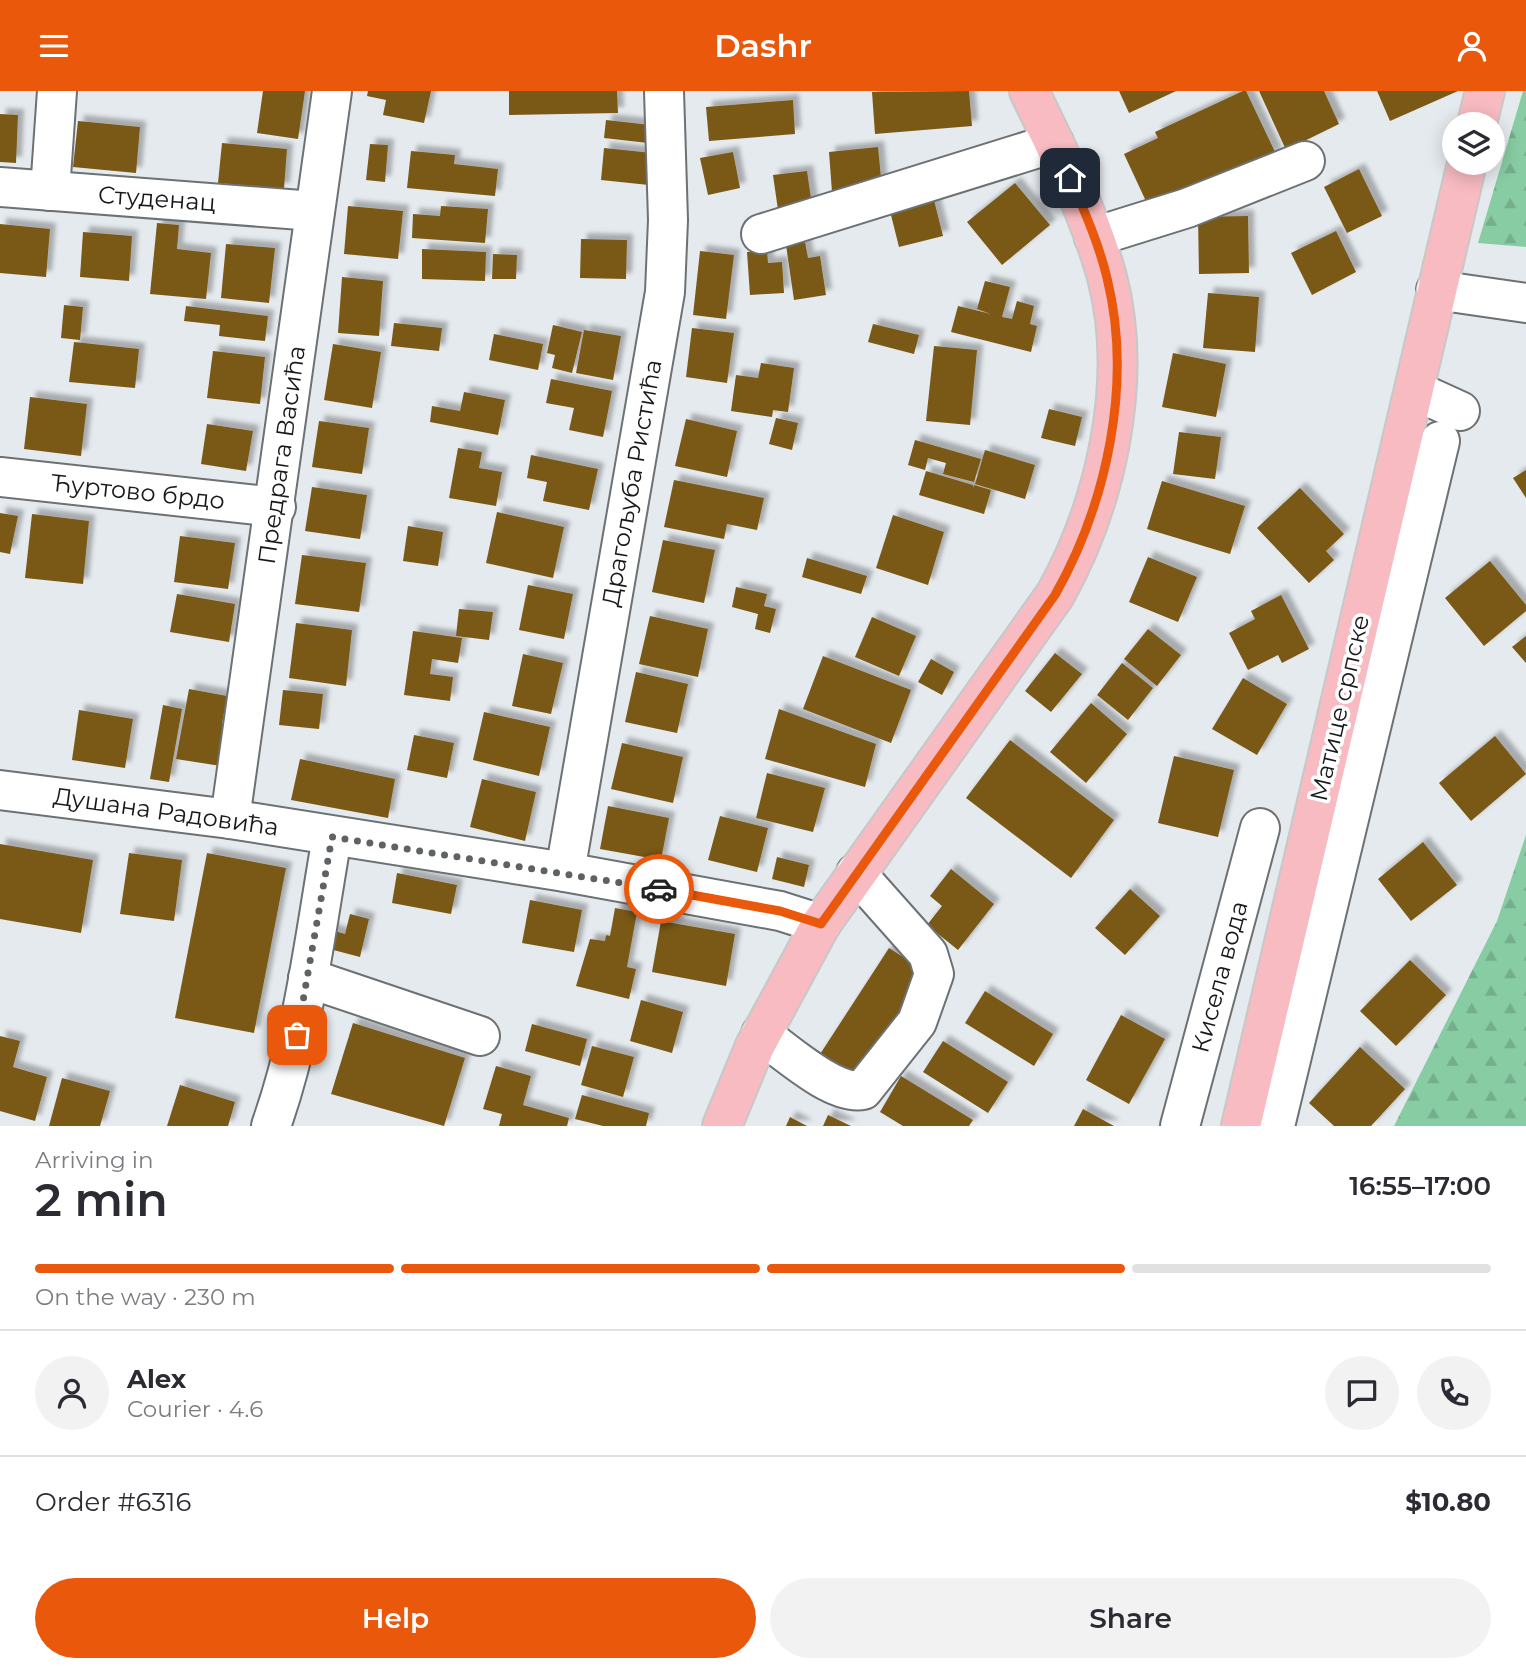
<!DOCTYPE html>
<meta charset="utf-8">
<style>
:root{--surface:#fff;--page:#f2f2f3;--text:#2b2b33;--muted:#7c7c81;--line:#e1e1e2;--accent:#ea580c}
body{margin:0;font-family:Montserrat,sans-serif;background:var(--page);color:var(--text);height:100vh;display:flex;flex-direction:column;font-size:26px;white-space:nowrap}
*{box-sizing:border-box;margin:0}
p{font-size:23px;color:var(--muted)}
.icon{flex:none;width:38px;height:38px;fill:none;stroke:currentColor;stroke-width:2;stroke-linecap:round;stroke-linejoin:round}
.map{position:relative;height:1035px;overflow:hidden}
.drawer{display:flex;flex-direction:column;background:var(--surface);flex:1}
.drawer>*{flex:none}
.tools{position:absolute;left:1442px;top:21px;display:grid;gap:14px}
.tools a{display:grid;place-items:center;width:63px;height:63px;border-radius:50%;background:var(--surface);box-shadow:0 4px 18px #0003;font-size:35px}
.pin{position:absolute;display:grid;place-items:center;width:60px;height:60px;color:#fff;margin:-30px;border-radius:14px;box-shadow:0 4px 10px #0006}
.courier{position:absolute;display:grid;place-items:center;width:70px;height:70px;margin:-35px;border:5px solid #ea580c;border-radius:50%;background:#fff;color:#222;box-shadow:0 2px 9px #0007}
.overview em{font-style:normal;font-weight:600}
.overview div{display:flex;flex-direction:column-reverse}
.overview{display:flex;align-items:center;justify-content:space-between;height:119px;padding:0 35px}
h1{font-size:46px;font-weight:600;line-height:52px}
.bar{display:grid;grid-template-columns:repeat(4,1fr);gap:10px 7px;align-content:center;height:84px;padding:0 35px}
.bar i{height:9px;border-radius:5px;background:var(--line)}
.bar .current{background:var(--accent)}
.bar p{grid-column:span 4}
.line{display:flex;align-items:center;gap:18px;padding:0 35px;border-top:2px solid var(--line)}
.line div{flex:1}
.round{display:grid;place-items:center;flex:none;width:74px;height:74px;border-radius:37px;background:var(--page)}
.action{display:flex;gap:14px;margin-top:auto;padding:14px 35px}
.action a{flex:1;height:80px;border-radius:42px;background:var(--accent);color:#fff;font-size:28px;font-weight:600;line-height:80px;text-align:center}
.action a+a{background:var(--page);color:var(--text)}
header{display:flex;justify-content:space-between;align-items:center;height:91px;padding:0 35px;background:var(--accent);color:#fff;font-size:32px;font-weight:600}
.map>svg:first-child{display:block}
</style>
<header><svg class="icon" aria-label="menu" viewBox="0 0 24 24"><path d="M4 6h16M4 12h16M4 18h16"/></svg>Dashr<svg class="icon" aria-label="person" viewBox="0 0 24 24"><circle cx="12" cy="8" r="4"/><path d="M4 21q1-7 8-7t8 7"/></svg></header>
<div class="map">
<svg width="1526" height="1035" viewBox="0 0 1526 1035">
<defs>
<pattern id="forest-firs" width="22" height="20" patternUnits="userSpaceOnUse" patternTransform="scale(1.75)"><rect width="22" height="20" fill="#87cca3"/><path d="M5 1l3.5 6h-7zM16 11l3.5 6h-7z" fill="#74ae8c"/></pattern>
<filter id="shadow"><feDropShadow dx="6" dy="-6" stdDeviation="2" flood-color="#0004"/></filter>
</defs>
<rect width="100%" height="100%" fill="#e5eaee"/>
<g fill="url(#forest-firs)">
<polygon points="1523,0 1526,0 1526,156 1478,152"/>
<polygon points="1526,744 1526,1035 1394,1035 1497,830"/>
</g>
<g fill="#7a5816" filter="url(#shadow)">
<polygon points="263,0 305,0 298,48 257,42"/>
<polygon points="368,0 431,0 424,32 383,24 386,9 367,5"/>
<polygon points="509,0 617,0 618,22 509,24"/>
<polygon points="969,0 972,35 875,43 872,1"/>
<polygon points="1119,0 1176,0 1129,22"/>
<polygon points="1243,0 1246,0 1276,63 1151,121 1124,63 1158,47 1155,41"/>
<polygon points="1259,0 1324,0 1339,33 1286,59"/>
<polygon points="1377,0 1458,0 1390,30"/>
<polygon points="793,9 795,43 709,50 706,16"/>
<polygon points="0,23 18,24 16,72 0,71"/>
<polygon points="606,29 650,34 648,52 604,47"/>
<polygon points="78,30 140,36 136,82 73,76"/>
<polygon points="222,52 287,58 284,98 218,92"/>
<polygon points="370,53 388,54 385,91 366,89"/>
<polygon points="878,56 882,97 832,101 829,61"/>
<polygon points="604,57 652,62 649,94 601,89"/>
<polygon points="411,60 455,64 454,73 498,78 495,105 407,97"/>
<polygon points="733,61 740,97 708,104 700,67"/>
<polygon points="1359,78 1382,125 1347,142 1324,96"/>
<polygon points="807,80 813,121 779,126 773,84"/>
<polygon points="1015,92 1050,134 1002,174 967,131"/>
<polygon points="934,109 943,145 899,156 890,120"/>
<polygon points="348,115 403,120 398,168 344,163"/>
<polygon points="441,115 488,118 485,152 412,147 413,123 440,125"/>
<polygon points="1248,125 1249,182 1199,183 1198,126"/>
<polygon points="157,132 179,134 177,158 211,162 206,208 150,203"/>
<polygon points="0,133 50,138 46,186 0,182"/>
<polygon points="1336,140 1356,181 1312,204 1291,162"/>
<polygon points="83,141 132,145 129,190 80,186"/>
<polygon points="581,148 627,149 626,188 580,187"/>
<polygon points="805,151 808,167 820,165 826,204 794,209 786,154"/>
<polygon points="226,153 275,157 269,212 221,207"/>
<polygon points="422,158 486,161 485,190 422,188"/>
<polygon points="767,159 768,172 782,171 784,202 750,204 747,161"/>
<polygon points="700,160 734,164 726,228 693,224"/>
<polygon points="493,163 517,164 516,188 492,188"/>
<polygon points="342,186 383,190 379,245 338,242"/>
<polygon points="985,190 1010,196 1002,226 1012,228 1017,210 1034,215 1030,233 1037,235 1031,261 951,241 958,215 991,223 977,218"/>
<polygon points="1208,202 1259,206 1255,261 1203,257"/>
<polygon points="64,214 83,216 80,249 61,247"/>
<polygon points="186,215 268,225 265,250 219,245 220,234 184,230"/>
<polygon points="394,232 442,237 439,260 391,255"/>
<polygon points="873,233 919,244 914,263 868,251"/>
<polygon points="553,234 582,241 572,282 552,277 555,264 547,262"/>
<polygon points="692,237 734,242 727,292 686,286"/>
<polygon points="584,239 621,245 613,289 576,282"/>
<polygon points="494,243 543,253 538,279 489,269"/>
<polygon points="74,251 139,258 135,297 69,291"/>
<polygon points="333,253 381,261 372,317 324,309"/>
<polygon points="934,255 977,259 970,334 926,330"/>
<polygon points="213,260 265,266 260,313 207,307"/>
<polygon points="1173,262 1226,273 1216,326 1162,316"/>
<polygon points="761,272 794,277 788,321 773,319 772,326 731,320 736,284 758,287"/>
<polygon points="551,288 612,300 603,346 569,339 574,317 546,312"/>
<polygon points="464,301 505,309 498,344 430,331 432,315 460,320"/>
<polygon points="30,306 87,313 81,365 24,358"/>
<polygon points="1049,318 1082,326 1075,355 1041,347"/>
<polygon points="776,327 798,332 792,359 769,353"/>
<polygon points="686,328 737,340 727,386 675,375"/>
<polygon points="319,330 369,337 362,383 312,376"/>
<polygon points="207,333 253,340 246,380 201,373"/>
<polygon points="1179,341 1221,346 1215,388 1173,383"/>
<polygon points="915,349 981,368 974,391 943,383 946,372 928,367 925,379 908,374"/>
<polygon points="458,357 482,361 479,377 502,381 496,415 449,407"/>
<polygon points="985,359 1035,374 1025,408 975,393"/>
<polygon points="531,364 598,378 589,419 543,410 547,391 527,387"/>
<polygon points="1526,379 1526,407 1513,387"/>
<polygon points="926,380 973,394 973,397 974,394 991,399 984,423 919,404"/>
<polygon points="674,389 764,407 757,439 727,433 724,448 664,436"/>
<polygon points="1162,390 1245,415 1230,463 1147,438"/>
<polygon points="312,396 367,404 360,448 305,440"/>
<polygon points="1300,397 1344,443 1326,460 1334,469 1309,492 1257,437"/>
<polygon points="497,421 564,436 553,487 486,472"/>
<polygon points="0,422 18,425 10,463 0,461"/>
<polygon points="32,423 89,430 83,493 25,487"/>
<polygon points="893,424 944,441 928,494 876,477"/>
<polygon points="408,435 443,441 438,475 403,470"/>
<polygon points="180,445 235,452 228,498 174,491"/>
<polygon points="663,449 715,459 704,512 652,501"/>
<polygon points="302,464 366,472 359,521 295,513"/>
<polygon points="1148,466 1197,486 1178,531 1129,511"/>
<polygon points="807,467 867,485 861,503 802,486"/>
<polygon points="1490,470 1526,514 1526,520 1484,555 1445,507"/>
<polygon points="528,494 573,503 564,548 519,539"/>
<polygon points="736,496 767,503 764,515 776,518 770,542 755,538 758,523 732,516"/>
<polygon points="177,503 235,513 229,551 170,541"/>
<polygon points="1281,504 1309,558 1282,572 1278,564 1248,579 1229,542 1255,528 1251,520"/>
<polygon points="459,518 493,521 489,549 456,545"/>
<polygon points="650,525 708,538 698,586 639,573"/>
<polygon points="872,526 916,545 899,585 855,566"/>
<polygon points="296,532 352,539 346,595 289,587"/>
<polygon points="1148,538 1181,564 1157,595 1124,568"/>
<polygon points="413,540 462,547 458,572 432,568 430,583 453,586 450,610 404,604"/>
<polygon points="1526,545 1526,572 1512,556"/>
<polygon points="1055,562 1082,583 1051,621 1025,600"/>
<polygon points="523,563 563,572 551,623 512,615"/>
<polygon points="823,565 911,599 891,652 803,618"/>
<polygon points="931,568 954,581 942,604 918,591"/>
<polygon points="1122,572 1153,597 1128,629 1097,604"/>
<polygon points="636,581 688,593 677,642 625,631"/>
<polygon points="1243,587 1287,613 1257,664 1212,638"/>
<polygon points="189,598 227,605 222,633 228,634 221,675 176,668"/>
<polygon points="283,599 323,603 319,638 279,634"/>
<polygon points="1091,612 1127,643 1086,692 1050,661"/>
<polygon points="163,614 182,618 169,691 150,688"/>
<polygon points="779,618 876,653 865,696 765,668"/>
<polygon points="79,619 133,628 125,677 72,669"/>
<polygon points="484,621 550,636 539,685 473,669"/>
<polygon points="414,644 454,652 447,687 407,679"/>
<polygon points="1495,645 1526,683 1471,730 1439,692"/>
<polygon points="1010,649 1114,729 1071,787 966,707"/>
<polygon points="622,652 683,666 673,712 611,698"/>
<polygon points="1174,665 1234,679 1218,746 1158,732"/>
<polygon points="300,668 395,688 388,727 291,709"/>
<polygon points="767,682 825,697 813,741 756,727"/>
<polygon points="482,688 536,701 525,750 470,736"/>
<polygon points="608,715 669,727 661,769 600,758"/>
<polygon points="720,725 768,737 757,781 708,769"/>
<polygon points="1423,751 1457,794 1411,830 1378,788"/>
<polygon points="0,753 93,769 81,842 0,828"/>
<polygon points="129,762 182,769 174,830 120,823"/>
<polygon points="207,762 286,777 254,942 175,927"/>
<polygon points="777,766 809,774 804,796 772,788"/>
<polygon points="951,778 994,813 958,859 927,834 942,815 930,805"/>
<polygon points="397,782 457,794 451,823 392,812"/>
<polygon points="1130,798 1160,825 1125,864 1095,837"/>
<polygon points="530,809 582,819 574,861 522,852"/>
<polygon points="615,817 637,821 627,876 636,878 629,908 576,895 590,848 605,850 606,844 610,845"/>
<polygon points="350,823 369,828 360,866 322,856 327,838 345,843"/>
<polygon points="661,830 735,843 726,895 652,881"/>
<polygon points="889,857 928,882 851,999 813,974"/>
<polygon points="1410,869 1446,904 1396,955 1360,920"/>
<polygon points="985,900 1053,943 1034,975 965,932"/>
<polygon points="641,909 683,921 672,962 630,950"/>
<polygon points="1121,924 1165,948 1129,1013 1086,989"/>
<polygon points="353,932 465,967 444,1035 331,1003"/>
<polygon points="532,933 587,948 580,975 525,960"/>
<polygon points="0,945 20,950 13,976 47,986 35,1030 0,1020"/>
<polygon points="943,950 1008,991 988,1022 923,981"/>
<polygon points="592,955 634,966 623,1006 581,994"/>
<polygon points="1360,956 1405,998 1371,1035 1334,1035 1309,1012"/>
<polygon points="496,975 531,985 523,1014 569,1027 567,1035 499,1035 502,1023 483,1018"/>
<polygon points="901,985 973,1029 969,1035 903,1035 880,1021"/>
<polygon points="62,987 110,1000 100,1035 49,1035"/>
<polygon points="180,994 235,1011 228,1035 167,1035"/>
<polygon points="582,1004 649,1022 646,1035 603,1035 575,1028"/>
<polygon points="1083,1018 1114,1035 1074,1035"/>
<polygon points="828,1024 851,1035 823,1035"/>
<polygon points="790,1026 807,1035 786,1035"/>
</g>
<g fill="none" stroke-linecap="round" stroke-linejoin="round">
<g stroke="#6c7174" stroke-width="42">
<g id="minor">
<polyline points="0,96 314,120"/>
<polyline points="50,100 57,0"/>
<polyline points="761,143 1054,52"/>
<polyline points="1094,146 1187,117 1305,70"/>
<polyline points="1436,199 1526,212"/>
<polyline points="1416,300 1460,320"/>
<polyline points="0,386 276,416"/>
<polyline points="0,699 230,728 565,781 780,820 821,833"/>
<polyline points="230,728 332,0"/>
<polyline points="565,781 665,201 668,129 664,0"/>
<polyline points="308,887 480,945"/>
<path d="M 761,943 C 785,960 834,1005 863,999 L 917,931 L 934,883 L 928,863 L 856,782"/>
<path d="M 271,1035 C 304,942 315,843 332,746"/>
<polyline points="1180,1035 1260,737"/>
<polyline points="1275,1035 1440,350"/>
</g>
</g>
<g stroke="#c7c8c8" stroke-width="42">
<g id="major">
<polyline points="1477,33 1485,0"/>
<path d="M 722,1035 L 755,955 L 821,833 L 1055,504 C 1106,413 1134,289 1107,186 C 1089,121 1058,60 1029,0"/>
<polyline points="1241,1035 1467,72"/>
</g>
</g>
<use href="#minor" stroke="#fff" stroke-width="38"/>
<use href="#major" stroke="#f7bbc1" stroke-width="38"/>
</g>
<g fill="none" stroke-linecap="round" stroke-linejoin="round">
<polyline stroke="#5e6264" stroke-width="7" stroke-dasharray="0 12.6" points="297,944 332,746 659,798"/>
<path stroke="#ea580c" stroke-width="9" d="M 659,798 L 780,820 L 821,833 L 1055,504 C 1107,412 1133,292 1107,187 C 1099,153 1084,119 1070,87"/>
</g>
<g text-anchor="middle" stroke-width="7" stroke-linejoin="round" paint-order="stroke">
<g font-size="24" fill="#16181a" stroke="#fff">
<text transform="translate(157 108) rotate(4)" y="8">Студенац</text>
<text transform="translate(282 364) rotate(-82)" y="8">Предрага Васића</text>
<text transform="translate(632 392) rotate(-80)" y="8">Драгољуба Ристића</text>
<text transform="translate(138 401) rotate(6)" y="8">Ћуртово брдо</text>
<text transform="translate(1340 617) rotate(-77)" y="8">Матице српске</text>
<text transform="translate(166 721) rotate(8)" y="8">Душана Радовића</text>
<text transform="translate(1220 886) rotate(-75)" y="8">Кисела вода</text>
</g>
</g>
</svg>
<div class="tools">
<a><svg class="icon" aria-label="layers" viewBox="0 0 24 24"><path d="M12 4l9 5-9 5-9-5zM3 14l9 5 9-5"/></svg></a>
</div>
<div class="pin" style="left:297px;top:944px;background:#ea580c"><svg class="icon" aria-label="bag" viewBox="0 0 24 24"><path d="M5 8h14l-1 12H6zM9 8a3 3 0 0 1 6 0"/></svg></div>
<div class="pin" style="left:1070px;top:87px;background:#1f2937"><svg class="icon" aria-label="home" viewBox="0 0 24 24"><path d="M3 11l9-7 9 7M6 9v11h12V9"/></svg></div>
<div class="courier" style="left:659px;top:798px"><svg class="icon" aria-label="car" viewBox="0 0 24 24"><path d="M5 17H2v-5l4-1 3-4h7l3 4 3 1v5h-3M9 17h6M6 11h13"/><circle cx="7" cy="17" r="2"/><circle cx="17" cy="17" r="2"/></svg></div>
</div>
<section class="drawer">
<div class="overview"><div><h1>2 min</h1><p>Arriving in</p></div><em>16:55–17:00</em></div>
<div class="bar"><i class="current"></i><i class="current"></i><i class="current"></i><i></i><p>On the way · 230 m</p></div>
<div class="line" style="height:126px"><a class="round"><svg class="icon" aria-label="person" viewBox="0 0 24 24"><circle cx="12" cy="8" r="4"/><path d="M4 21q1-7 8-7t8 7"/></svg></a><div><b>Alex</b><p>Courier · 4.6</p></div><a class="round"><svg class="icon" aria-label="chat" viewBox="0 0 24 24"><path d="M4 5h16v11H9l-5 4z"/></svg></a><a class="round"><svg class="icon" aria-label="phone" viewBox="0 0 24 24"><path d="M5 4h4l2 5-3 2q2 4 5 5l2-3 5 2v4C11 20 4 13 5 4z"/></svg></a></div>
<div class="line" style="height:91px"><div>Order #6316</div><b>$10.80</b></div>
<div class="action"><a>Help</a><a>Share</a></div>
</section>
